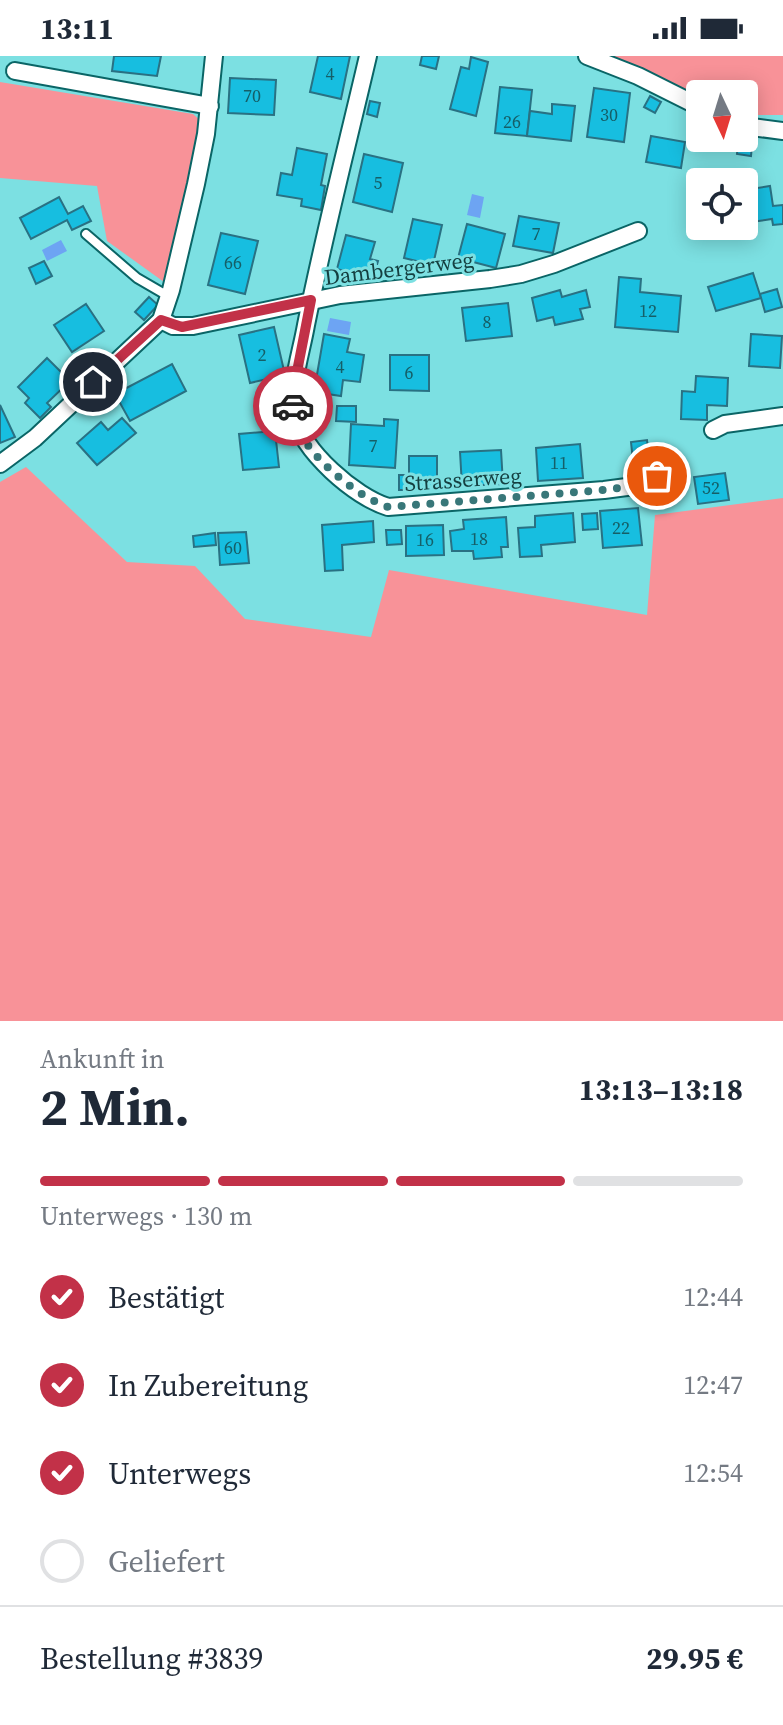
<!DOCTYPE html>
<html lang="de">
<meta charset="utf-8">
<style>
:root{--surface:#fff;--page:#f2f2f3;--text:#1f2937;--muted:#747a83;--line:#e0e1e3;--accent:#c23148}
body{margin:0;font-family:"Source Serif 4",serif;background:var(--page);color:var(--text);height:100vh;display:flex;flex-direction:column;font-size:30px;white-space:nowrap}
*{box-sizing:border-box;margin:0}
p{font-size:26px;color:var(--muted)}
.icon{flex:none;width:44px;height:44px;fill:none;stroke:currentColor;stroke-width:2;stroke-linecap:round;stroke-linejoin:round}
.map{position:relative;height:965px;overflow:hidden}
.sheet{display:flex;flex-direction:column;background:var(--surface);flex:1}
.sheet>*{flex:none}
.needle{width:52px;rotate:176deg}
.controls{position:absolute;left:686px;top:24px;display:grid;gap:16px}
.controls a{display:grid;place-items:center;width:72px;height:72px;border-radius:8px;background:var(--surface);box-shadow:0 4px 20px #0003;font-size:40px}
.pin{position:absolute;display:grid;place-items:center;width:68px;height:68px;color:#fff;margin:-34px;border:4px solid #fff;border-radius:50%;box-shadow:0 2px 8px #0007}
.courier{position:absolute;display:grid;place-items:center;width:80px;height:80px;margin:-40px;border:6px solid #c23148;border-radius:50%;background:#fff;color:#222;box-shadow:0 2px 10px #0007}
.summary em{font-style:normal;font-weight:700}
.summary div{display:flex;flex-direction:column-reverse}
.summary{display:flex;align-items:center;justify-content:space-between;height:136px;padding:0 40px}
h1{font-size:52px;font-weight:700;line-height:60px}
.bar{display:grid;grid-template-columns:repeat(4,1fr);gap:12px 8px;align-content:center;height:96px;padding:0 40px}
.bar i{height:10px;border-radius:6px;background:var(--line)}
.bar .selected{background:var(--accent)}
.bar p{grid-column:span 4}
.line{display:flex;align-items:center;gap:20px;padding:0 40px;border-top:2px solid var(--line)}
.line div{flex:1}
ol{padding:0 40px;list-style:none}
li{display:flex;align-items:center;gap:24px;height:88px}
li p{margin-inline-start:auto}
li .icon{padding:8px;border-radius:50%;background:var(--accent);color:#fff;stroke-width:4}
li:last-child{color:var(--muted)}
li i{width:44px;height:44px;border:4px solid var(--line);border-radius:50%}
.status{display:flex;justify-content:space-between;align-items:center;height:56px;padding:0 40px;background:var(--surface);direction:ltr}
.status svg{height:22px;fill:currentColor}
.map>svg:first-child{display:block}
</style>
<div class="status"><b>13:11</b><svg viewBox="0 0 49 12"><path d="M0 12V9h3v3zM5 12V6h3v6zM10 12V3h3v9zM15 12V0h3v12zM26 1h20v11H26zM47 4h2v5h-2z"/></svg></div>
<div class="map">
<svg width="783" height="965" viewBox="0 0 783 965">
<rect width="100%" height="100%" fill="#7ce0e2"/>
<g fill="#f89298">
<polygon points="606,0 783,0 783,59 744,59 744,38 700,38 700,44"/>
<polygon points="0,26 193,58 201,65 199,82 164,226 107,185 97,130 0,122"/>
<polygon points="26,411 127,506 195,510 245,563 371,581 389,514 647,559 655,459 783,442 783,965 0,965 0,426"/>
</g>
<g fill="#6da4f3">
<polygon points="472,138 484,141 480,162 467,159"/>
<polygon points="61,184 67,195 47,205 42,194"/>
<polygon points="330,262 351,266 349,279 327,275"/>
</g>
<g fill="#17bee0" stroke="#297183" stroke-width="2">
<polygon points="114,0 161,0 157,20 112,15"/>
<polygon points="318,0 350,0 341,43 310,36"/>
<polygon points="422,0 439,0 436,13 420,9"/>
<polygon points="471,1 488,6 476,60 450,53 461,11 469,13"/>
<polygon points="230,22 276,24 274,59 228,57"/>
<polygon points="500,31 532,34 527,80 495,77"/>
<polygon points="594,32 630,37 624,86 587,81"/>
<polygon points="650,40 661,46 655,57 644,51"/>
<polygon points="370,45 380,47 377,61 367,58"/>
<polygon points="552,48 575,50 571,85 527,80 530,55 552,58"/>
<polygon points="651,80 685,86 681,112 646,106"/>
<polygon points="738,87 752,89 751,100 737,98"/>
<polygon points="297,92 327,98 321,129 325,130 321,154 301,150 302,143 277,139 281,117 292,119"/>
<polygon points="364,98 403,107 392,156 353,146"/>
<polygon points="770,130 773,150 783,149 783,168 773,169 772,163 744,167 744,134"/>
<polygon points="59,141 68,158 83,150 91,165 72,174 67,164 31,183 20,162"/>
<polygon points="519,160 559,167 553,197 513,190"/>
<polygon points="413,163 442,169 433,209 404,202"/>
<polygon points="467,168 505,178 496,212 458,202"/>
<polygon points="221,177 258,185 245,238 208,229"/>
<polygon points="346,179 375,186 370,203 378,205 373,223 337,213"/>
<polygon points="44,205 52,220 36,228 29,212"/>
<polygon points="753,217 761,242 716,255 708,231"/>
<polygon points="619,221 641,223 640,236 681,240 678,276 615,271"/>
<polygon points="777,233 782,251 765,256 760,238"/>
<polygon points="560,234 562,241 586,234 590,251 580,253 583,263 555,269 553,261 537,265 532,242"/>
<polygon points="149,241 158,249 144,264 135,256"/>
<polygon points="508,247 512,280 466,285 462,252"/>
<polygon points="86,248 104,275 72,296 54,269"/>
<polygon points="274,271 285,319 250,327 239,279"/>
<polygon points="324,278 350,283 347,296 364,299 360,326 343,324 341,340 314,336"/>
<polygon points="751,278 782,280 780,312 749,310"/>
<polygon points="390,299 429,299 429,335 390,334"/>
<polygon points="47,302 70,325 47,347 51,351 40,362 25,347 29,342 18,331"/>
<polygon points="172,308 186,335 130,365 115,338"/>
<polygon points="696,320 728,322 727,350 707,349 707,364 681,363 682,335 695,336"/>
<polygon points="0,349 15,381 0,387"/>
<polygon points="337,350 356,350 356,366 336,365"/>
<polygon points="122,362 136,377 97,409 77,387 101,366 108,374"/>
<polygon points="384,363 398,364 395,412 349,409 351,368 384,370"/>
<polygon points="275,375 279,411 243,414 239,378"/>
<polygon points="647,384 649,403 633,405 631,386"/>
<polygon points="580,388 583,422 538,425 536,392"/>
<polygon points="501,394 503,428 462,430 460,396"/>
<polygon points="409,400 437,400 437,434 399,434 399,419 409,419"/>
<polygon points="725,417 729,444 698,448 694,421"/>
<polygon points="638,452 642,489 603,492 600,455"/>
<polygon points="573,457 575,486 541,489 542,500 520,501 518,472 535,471 535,460"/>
<polygon points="597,457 598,473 583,474 582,458"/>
<polygon points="506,461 508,491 501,491 502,501 474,503 473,495 452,495 450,475 464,473 463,464"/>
<polygon points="373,465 374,486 342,489 343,514 325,515 322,469"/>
<polygon points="443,469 444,499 406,500 406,470"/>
<polygon points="386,474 401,474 402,488 387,489"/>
<polygon points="246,476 249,507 220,509 218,477"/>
<polygon points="215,477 216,489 194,491 193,480"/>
</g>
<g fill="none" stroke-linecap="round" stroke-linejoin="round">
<g stroke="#0a6566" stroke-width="12">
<polyline id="lane" points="86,178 137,222 168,240"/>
</g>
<g stroke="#0a6566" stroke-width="20">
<g id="street">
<path d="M 368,0 C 347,90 324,179 306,269 C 301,298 289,331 295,360 C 302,395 355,441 388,451 L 604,434 L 642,429 L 657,420"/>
<polyline points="587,0 638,20 700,51"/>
<polyline points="15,15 210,50"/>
<polyline points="744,70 783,75"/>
<polyline points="161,264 173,270 193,270 340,239 490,223 521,218 554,208 638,175"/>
<polyline points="713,374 725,368 783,360"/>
<polyline points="0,408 35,382 161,264 171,234 196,128 206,78 214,0"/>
</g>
</g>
<use href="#lane" stroke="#fff" stroke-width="8"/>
<use href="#street" stroke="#fff" stroke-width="16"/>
</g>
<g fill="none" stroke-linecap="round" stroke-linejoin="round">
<path stroke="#387779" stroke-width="8" stroke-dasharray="0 14.4" d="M 293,350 C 295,360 297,371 302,380 C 316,406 360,442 388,451 L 604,434 L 642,429 L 657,420"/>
<polyline stroke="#c23148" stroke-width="10" points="93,326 161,264 182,271 311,244 294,331 293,350"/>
</g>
<g text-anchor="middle" stroke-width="6" stroke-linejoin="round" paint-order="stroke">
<g font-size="18" fill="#155f68">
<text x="330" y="24">4</text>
<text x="252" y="46">70</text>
<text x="609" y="65">30</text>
<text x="512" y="72">26</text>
<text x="378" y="133">5</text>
<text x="536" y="184">7</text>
<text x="233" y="213">66</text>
<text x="648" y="261">12</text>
<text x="487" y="272">8</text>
<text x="262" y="305">2</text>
<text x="340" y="317">4</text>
<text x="409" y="323">6</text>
<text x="373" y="396">7</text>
<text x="559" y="413">11</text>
<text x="711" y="438">52</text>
<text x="621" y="478">22</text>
<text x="479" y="489">18</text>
<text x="425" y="490">16</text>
<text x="233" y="498">60</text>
</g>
<g font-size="22" fill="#143f40" stroke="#7ce0e2">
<text transform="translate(399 212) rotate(-7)" y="8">Dambergerweg</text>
<text transform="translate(463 423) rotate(-4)" y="8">Strasserweg</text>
</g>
</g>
</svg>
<div class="controls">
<a><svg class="needle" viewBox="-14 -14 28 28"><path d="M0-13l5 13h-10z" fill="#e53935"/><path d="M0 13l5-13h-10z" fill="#747a83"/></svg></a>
<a><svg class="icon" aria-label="locate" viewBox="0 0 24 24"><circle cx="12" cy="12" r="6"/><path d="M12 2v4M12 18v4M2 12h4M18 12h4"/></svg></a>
</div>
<div class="pin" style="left:657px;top:420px;background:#ea580c"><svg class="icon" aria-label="bag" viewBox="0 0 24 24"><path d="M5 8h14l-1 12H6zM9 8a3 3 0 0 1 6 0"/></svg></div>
<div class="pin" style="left:93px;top:326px;background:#1f2937"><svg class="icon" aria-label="home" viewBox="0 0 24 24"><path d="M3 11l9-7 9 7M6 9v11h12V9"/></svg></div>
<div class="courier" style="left:293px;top:350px"><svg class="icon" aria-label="car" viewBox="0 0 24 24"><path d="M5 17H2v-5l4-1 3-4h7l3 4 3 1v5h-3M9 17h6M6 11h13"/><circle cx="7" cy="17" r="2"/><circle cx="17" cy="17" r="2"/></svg></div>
</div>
<section class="sheet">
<div class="summary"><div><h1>2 Min.</h1><p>Ankunft in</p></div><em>13:13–13:18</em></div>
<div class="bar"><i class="selected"></i><i class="selected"></i><i class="selected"></i><i></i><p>Unterwegs · 130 m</p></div>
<ol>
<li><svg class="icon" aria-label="check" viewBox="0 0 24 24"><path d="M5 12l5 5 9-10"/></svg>Bestätigt<p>12:44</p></li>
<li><svg class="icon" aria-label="check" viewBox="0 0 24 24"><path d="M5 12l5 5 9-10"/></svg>In Zubereitung<p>12:47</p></li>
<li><svg class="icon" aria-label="check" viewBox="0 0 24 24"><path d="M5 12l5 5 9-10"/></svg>Unterwegs<p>12:54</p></li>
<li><i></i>Geliefert</li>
</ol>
<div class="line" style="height:104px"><div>Bestellung #3839</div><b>29.95 €</b></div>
</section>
